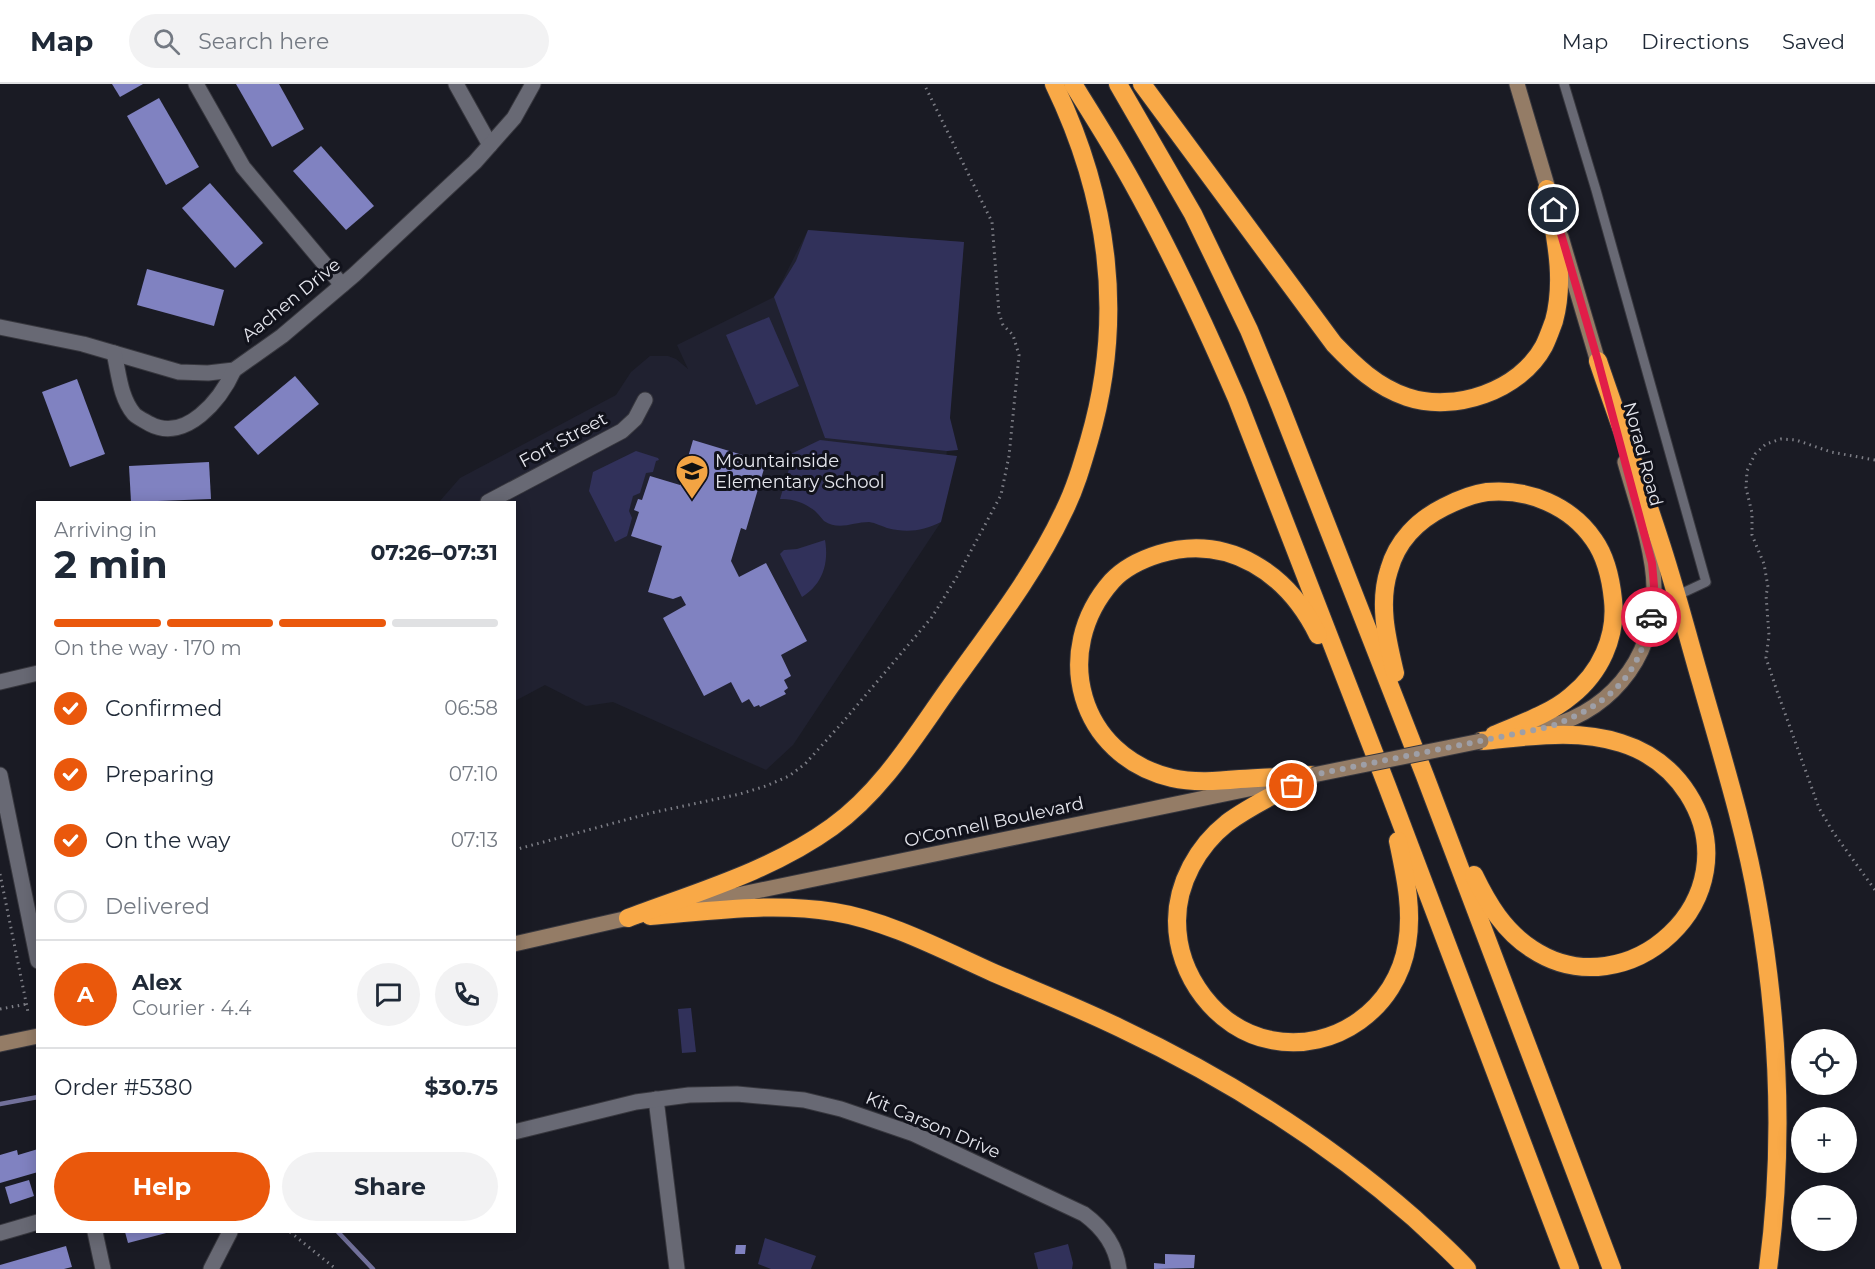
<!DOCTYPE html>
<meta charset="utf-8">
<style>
:root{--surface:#fff;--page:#f2f2f3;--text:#1f2937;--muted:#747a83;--line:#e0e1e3;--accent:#ea580c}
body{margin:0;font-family:Montserrat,sans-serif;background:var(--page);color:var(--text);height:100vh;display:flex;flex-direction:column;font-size:22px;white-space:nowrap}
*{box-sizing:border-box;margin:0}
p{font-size:20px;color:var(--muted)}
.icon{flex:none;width:33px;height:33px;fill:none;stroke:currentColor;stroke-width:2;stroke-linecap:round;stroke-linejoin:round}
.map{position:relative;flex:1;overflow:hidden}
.sheet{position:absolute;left:36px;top:417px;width:480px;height:732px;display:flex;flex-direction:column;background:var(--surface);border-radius:0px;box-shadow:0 3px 15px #0003}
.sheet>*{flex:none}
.buttons{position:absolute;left:1791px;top:945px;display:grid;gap:12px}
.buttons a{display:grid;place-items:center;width:66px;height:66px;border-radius:50%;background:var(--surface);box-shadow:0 3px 15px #0003;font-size:30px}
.pin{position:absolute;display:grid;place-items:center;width:51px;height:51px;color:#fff;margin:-26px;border:3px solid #fff;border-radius:50%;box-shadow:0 2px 6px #0007}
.courier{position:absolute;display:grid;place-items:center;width:60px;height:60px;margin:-30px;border:4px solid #e11d48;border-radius:50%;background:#fff;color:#222;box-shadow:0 2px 8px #0007}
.overview em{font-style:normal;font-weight:700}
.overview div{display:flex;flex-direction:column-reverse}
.overview{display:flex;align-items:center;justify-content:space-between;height:102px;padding:0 18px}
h1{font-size:39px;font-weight:700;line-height:45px}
.bar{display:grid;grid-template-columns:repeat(4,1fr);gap:9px 6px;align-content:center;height:72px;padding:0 18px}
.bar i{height:8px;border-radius:4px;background:var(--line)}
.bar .selected{background:var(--accent)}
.bar p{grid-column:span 4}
.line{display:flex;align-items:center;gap:15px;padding:0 18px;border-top:2px solid var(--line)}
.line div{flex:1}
.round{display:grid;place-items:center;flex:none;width:63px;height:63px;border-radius:32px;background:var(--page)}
ol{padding:0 18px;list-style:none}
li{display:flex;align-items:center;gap:18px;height:66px}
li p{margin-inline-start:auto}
li .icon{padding:6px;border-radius:50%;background:var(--accent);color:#fff;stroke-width:4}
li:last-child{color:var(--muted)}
li i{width:33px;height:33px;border:3px solid var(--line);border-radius:50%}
.button{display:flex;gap:12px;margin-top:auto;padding:12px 18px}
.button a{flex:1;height:69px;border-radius:36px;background:var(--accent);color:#fff;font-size:24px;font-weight:700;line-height:69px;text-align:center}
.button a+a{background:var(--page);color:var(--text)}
header{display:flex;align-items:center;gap:36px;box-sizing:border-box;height:84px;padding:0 30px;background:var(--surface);border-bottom:2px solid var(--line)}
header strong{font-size:28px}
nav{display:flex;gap:33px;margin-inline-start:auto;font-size:21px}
.search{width:420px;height:54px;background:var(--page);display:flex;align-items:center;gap:15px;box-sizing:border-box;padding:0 21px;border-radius:33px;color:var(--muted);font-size:22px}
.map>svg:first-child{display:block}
</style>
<header>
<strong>Map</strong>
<div class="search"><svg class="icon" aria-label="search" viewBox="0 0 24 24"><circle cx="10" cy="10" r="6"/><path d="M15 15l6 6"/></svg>Search here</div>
<nav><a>Map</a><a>Directions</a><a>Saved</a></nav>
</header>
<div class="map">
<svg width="1875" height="1185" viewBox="0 0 1875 1185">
<rect width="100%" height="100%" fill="#1a1b24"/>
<polygon fill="#202130" points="808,146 964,158 941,438 793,661 766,686 613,618 586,622 545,601 515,617 514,418 439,418 460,394 616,311 631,288 650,272 668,272 676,275 688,285 677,261 774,213"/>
<g fill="#31315a">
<polygon points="808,146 964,158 950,334 958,366 947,367 825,354 774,213 796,177"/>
<polygon points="769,233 799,302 756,321 726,251"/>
<path d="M 820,356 L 957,372 L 941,438 C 923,447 907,449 887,444 C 881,442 876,439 869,438 C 853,438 839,447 824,437 C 822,435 820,432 818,430 C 809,420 793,414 780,415 L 792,375 L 791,370 Z"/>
<polygon points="636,367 658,374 659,376 656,377 653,388 646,389 640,409 633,412 629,427 632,434 627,452 615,458 589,407 593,388"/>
<path d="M 825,456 C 829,479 823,500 802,513 L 780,470 L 784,466 L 797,465 Z"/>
<polygon points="691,924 696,968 682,969 678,925"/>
<polygon points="765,1154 816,1172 811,1185 771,1185 758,1180"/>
<polygon points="1068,1160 1073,1179 1072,1185 1038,1185 1034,1169"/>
</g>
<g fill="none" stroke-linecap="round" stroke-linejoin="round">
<g stroke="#72719b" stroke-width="4.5">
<polyline points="0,1020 38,1013"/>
<polyline points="338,1148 373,1185"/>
</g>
</g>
<g fill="#8082c1">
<polygon points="112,0 143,0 120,13"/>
<polygon points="236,0 279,0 304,45 272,63"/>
<polygon points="159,14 199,83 166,101 127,32"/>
<polygon points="321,62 374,122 346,146 293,87"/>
<polygon points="210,99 263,159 235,184 182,124"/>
<polygon points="147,185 224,206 214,242 137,221"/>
<polygon points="295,292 319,320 258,371 234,343"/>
<polygon points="77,295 105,370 70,383 42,308"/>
<polygon points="693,356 766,378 746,446 741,444 731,477 739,493 766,479 807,557 781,571 791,592 784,596 788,604 784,607 786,610 760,623 759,621 754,623 749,615 742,619 731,598 704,612 663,534 686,521 681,512 673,515 648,508 662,462 631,452 639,428 634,426 638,415 642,416 650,392 680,401"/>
<polygon points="209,378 211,415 131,418 129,382"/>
<polygon points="38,1065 38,1088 0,1099 0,1071 17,1066 18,1071"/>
<polygon points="29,1096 34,1112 10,1120 5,1103"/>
<polygon points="125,1148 170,1148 128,1159"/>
<polygon points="736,1161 746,1161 745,1170 735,1170"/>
<polygon points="66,1162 72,1183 64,1185 0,1185 0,1181"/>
<polygon points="1165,1170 1195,1171 1194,1184 1154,1185 1154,1179 1165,1180"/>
</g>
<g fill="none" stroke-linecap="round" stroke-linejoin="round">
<g stroke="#37373e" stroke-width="11">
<polyline id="lane" points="1564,0 1596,106 1706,498 1676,512"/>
</g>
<g stroke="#37373e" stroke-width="17">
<g id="street">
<polyline points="196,0 243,83 342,201"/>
<polyline points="456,0 490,61"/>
<polyline points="0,243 83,260 179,288 208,289 234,286 282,252 354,191 475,78 514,34 533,0"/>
<path d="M 114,269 C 119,290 120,313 134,330 C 138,334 145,337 150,340 C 186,359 221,315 234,286"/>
<polyline points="488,418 622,347 635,335 645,316"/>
<polyline points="0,598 38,589"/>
<polyline points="0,691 38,877"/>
<polyline points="656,1015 677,1185"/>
<path d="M 514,1048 L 636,1018 L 689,1011 L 737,1010 L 804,1016 L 841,1025 L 914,1050 L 1084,1130 C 1103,1144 1116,1161 1119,1185"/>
<polyline points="95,1148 103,1185"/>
<polyline points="0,1149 38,1138"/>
<polyline points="211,1185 230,1148"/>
</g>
</g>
<g stroke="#37373e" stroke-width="17">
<g id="secondary">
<polyline points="1517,0 1551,115"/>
<polyline points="1561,153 1601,288"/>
<path d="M 1535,646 C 1607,632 1654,578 1654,504 C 1654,466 1635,414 1625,378"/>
<polyline points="684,822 1272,700"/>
<polyline points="514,860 637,832"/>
<polyline points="0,960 38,952"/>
</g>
</g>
<g stroke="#37373e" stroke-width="20">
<g id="highway">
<path d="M 1073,0 C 1093,32 1114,65 1132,98 C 1171,168 1205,241 1237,315 L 1387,702 L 1570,1185"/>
<polyline points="1118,0 1193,130 1249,246 1277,314 1425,692 1612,1185"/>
<path d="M 1142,0 L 1334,260 C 1355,282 1377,303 1407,313 C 1454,329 1520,307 1544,262 C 1548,254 1551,245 1554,237 C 1566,193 1554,148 1547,105"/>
<path d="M 1598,277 C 1618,336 1640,395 1659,454 C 1675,502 1687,550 1701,598 C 1722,672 1745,745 1758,821 C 1779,941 1784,1064 1768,1185"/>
<path d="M 1395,589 C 1387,555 1378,520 1389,486 C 1397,457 1418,436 1444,423 C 1458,416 1472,410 1487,408 C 1528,404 1571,422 1594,456 C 1606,473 1611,496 1613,516 C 1617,553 1600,589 1571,612 C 1550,630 1519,640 1494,651"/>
<path d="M 1313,691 C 1289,692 1264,694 1240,695 C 1218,697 1194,699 1172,694 C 1079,672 1050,567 1112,497 C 1124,484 1143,475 1159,470 C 1229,449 1288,490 1318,551"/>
<path d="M 1306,694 C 1280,708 1251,721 1227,739 C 1198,762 1177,799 1177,837 C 1177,891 1216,945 1271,956 C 1335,969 1397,924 1407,860 C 1413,825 1405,791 1398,757"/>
<path d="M 1474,791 C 1488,820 1504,847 1532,865 C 1627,928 1754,814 1688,710 C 1672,685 1650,668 1621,659 C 1576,644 1527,653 1481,657"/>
<path d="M 650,832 C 712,827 773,818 834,828 C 886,836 945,867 994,889 C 1036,907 1079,924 1120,944 C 1226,994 1326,1057 1414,1134 C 1432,1151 1451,1167 1467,1185"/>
<path d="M 628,834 C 697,808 771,787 832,743 C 885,705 919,645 957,593 C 995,540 1036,487 1064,427 C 1075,405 1082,381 1089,357 C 1125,235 1109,114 1054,0"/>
</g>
</g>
<g stroke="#7d7e86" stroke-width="3" stroke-dasharray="1.5 4.5" stroke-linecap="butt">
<polyline points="1875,376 1831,368 1796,356 1781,355 1766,360 1755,370 1747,387 1746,404 1752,429 1752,451 1764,480 1768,503 1766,511 1769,551 1766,574 1777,607 1819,724 1833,748 1875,806"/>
<polyline points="514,766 651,729 740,710 766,702 789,692 805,680 842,639 932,533 958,491 1001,411 1009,372 1019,271 1013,251 1003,241 999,229 992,138 924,0"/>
<polyline points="0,790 28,928"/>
<polyline points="0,925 27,920"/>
<polyline points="290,1148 336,1185"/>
</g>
<use href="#lane" stroke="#686974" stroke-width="9"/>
<use href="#street" stroke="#686974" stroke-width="15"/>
<use href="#secondary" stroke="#947c66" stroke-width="15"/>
<use href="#highway" stroke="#f9a947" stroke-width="18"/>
<g stroke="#37373e" stroke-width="17" stroke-linecap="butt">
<polyline id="secondary-bridge" points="1313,691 1481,657"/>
</g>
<use href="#secondary-bridge" stroke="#947c66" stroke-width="15"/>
</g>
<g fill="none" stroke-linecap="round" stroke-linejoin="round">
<path stroke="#9e9fa7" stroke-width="6" stroke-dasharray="0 10.8" d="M 1292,702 L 1313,691 L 1549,643 C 1606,622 1639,595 1651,533"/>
<polyline stroke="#e11d48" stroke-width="8" points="1554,126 1598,277 1652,479 1654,502 1651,533"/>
</g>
<defs>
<g id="school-pin" transform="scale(1.725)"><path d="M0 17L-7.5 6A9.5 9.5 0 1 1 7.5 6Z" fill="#f3a443" stroke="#11121b"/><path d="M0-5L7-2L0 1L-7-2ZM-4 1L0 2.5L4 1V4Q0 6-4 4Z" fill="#111"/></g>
</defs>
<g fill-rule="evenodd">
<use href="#school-pin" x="692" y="387"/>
</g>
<g text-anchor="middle" stroke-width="6" stroke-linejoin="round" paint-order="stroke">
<g font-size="18" fill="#e5e6ed" stroke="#11121b">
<text transform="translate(291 216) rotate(-39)" y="6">Aachen Drive</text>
<text transform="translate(563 356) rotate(-28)" y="6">Fort Street</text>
<text transform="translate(1643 370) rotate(75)" y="6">Norad Road</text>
<text transform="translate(994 738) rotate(-12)" y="6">O'Connell Boulevard</text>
<text transform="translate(933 1041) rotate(23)" y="6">Kit Carson Drive</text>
</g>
<g font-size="18" fill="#e5e6ed" stroke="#11121b" text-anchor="start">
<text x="715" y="383">Mountainside<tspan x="715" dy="21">Elementary School</tspan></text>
</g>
</g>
</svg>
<div class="buttons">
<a><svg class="icon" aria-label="locate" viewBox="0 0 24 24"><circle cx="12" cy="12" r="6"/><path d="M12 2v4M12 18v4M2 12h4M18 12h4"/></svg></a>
<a>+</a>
<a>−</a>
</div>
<div class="pin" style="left:1292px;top:702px;background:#ea580c"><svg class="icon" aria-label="bag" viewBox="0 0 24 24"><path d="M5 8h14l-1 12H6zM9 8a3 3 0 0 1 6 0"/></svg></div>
<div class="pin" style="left:1554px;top:126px;background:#1f2937"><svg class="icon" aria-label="home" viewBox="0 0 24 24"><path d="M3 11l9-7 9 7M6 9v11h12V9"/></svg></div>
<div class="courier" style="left:1651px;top:533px"><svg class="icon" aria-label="car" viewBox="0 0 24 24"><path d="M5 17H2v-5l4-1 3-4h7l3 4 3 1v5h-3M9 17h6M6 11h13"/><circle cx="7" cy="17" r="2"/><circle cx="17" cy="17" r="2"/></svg></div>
<section class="sheet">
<div class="overview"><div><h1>2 min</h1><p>Arriving in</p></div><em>07:26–07:31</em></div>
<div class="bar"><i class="selected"></i><i class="selected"></i><i class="selected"></i><i></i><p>On the way · 170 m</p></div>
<ol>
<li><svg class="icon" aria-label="check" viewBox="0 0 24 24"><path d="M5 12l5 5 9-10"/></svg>Confirmed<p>06:58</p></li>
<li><svg class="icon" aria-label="check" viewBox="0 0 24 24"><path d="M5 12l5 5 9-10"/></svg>Preparing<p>07:10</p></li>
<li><svg class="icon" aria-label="check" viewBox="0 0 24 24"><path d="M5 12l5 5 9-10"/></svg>On the way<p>07:13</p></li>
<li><i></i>Delivered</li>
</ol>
<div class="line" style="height:108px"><b class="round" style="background:var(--accent);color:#fff">A</b><div><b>Alex</b><p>Courier · 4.4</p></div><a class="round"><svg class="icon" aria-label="chat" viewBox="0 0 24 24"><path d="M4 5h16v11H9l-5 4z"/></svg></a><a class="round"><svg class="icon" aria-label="phone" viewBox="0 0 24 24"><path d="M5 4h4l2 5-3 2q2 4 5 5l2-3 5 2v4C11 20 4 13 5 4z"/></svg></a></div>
<div class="line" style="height:78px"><div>Order #5380</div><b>$30.75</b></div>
<div class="button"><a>Help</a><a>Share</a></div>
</section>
</div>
